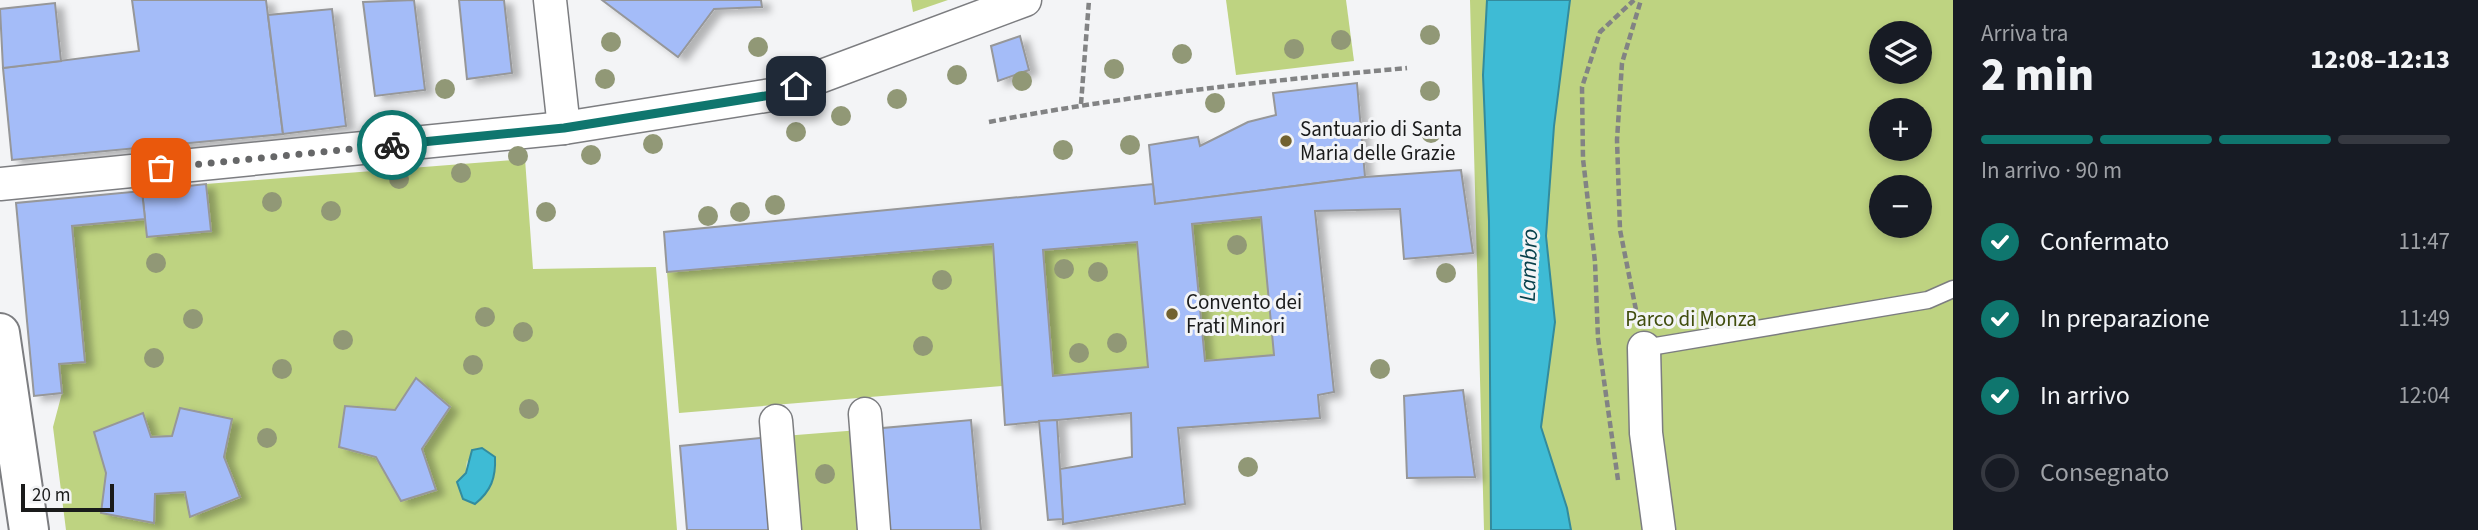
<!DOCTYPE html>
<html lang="it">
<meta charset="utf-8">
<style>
:root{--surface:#171b24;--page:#242831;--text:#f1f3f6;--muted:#9ea1a6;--line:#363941;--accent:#0f766e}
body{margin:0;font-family:"Source Sans 3",sans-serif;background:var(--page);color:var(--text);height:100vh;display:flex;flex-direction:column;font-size:26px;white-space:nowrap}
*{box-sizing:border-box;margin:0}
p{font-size:23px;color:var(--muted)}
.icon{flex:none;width:38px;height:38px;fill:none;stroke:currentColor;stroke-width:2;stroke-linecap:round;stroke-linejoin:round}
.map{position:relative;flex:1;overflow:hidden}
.details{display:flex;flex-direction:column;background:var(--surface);width:525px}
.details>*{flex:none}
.controls{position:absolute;left:1869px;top:21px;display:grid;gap:14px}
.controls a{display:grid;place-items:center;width:63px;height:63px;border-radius:50%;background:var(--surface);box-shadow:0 4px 10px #0003;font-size:35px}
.scale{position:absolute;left:21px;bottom:18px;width:93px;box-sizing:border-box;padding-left:7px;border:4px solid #1a1b1b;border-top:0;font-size:19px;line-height:24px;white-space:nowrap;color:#1a1b1b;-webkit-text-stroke:5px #f3f4f6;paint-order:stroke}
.pin{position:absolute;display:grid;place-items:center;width:60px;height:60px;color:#fff;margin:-30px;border-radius:14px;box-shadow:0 4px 10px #0006}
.courier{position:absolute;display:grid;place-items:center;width:70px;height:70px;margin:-35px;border:5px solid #0f766e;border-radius:50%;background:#fff;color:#222;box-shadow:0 2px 9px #0007}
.headline em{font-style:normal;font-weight:800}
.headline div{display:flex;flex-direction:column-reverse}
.headline{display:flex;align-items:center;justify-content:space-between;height:119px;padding:0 28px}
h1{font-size:46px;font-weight:800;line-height:52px}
.bar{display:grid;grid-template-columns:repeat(4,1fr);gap:10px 7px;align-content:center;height:84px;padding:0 28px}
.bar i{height:9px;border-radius:5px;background:var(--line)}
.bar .active{background:var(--accent)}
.bar p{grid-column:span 4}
ol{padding:0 28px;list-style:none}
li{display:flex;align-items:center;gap:21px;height:77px}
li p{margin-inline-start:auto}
li .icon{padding:7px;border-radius:50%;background:var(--accent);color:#fff;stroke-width:4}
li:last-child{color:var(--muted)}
li i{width:38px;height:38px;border:4px solid var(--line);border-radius:50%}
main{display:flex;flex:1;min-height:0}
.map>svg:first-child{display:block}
</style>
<main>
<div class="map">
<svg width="1953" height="530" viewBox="0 0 1953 530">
<defs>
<filter id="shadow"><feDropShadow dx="8" dy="4.5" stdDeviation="3.5" flood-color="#0004"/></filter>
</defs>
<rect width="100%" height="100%" fill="#f3f4f6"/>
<g fill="#bed381" fill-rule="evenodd">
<polygon points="911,0 948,0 913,12"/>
<polygon points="1226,0 1346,0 1354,61 1236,75"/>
<path d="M 1470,0 L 1953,0 L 1953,530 L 1484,530 ZM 1881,33 L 1920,33 L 1920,72 L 1881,72 ZM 1881,110 L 1920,110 L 1920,149 L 1881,149 ZM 1881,187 L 1920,187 L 1920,226 L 1881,226 Z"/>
<path d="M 525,159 L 533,269 L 656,267 L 677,530 L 66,530 L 53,427 L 62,393 L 59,364 L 85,362 L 72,226 L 145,219 L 148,237 L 210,231 L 206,184 ZM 417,379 L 450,406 L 422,449 L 435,490 L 401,501 L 376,457 L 339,446 L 395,410 ZM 180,408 L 232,419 L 224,457 L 240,498 L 190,517 L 185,492 L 155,494 L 154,523 L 102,513 L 106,473 L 95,432 L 142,413 L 151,437 L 172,436 ZM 467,460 L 475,504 L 457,482 L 466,473 Z"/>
<polygon points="1261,217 1274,355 1205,361 1192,224"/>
<polygon points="1137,242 1148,367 1053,376 1043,250"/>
<polygon points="993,244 1002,386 679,413 667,272"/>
<polygon points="872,429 881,530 779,530 771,437"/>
</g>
<g fill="#3ebbd5" stroke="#338b9d" stroke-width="2">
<polygon points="1487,0 1570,0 1554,126 1546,236 1555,322 1541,427 1567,508 1571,530 1491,530 1489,221 1483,75"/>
<path d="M 482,448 L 495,457 C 496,478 491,491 475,504 L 463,499 L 457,482 L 466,473 L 472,450 Z"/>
</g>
<g fill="#a4bcf8" stroke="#969799" stroke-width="2" fill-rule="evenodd" filter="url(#shadow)">
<polygon points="132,0 266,0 283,134 12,160 3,68 139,51"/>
<polygon points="414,0 425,90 375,96 363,2"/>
<polygon points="459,0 504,0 512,73 467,79"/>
<polygon points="602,0 761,0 762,7 714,9 678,57"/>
<polygon points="55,3 61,61 3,68 0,9"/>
<polygon points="332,9 346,126 283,134 268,15"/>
<polygon points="1020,36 1029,70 998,81 991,46"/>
<polygon points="1357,83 1365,177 1155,204 1149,145 1198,137 1200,146 1248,122 1276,115 1273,93"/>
<path d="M 1461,170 L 1473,253 L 1404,259 L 1400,209 L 1315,211 L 1334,392 L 1318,395 L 1320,418 L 1178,428 L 1185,504 L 1063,524 L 1060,469 L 1132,457 L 1131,413 L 1005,425 L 993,244 L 667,272 L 664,232 L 1153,184 L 1155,204 L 1365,177 ZM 1261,217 L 1274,355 L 1205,361 L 1192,224 ZM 1137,242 L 1148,367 L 1053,376 L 1043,250 Z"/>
<polygon points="206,184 211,231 147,237 142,191"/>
<polygon points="142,191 145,219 72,226 85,362 59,364 62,393 34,396 16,203"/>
<polygon points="416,378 450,407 422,449 436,490 401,501 376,457 339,447 345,406 395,410"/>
<polygon points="1463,390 1475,477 1407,478 1404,396"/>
<polygon points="180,408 232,419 224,457 240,497 190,517 185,492 155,494 154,523 101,513 106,473 94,432 143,413 151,437 172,436"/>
<polygon points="971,420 981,530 881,530 872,429"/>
<polygon points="1057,420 1063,519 1048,520 1039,421"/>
<polygon points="771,437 779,530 687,530 680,446"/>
</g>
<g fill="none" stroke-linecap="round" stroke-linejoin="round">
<g stroke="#7c7d80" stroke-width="19">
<polyline id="lane" points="1644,348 1928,300 1953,289"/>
</g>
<g stroke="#7c7d80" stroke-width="35">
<g id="street">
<polyline points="550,0 564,128"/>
<polyline points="0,184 564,128 771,95 1025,0"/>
<polyline points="1644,348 1646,433 1659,530"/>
<polyline points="865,414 874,530"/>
<polyline points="776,421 785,530"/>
</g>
</g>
<g stroke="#7c7d80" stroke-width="42">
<polyline id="secondary" points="0,333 29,530"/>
</g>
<g stroke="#828384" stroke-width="4.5" stroke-dasharray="7 3.5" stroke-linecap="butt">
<polyline points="1081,104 1089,0"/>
<path d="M 989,122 C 1127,95 1266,81 1407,68"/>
<polyline points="1638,320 1620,230 1617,140 1622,63 1641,0"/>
<polyline points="1618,480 1598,338 1595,262 1583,159 1582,87 1600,32 1634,0"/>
</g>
<use href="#lane" stroke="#fff" stroke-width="16"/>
<use href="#street" stroke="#fff" stroke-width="32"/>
<use href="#secondary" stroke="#fff" stroke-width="38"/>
</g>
<g fill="#919876">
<circle cx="1430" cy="35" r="10"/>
<circle cx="1341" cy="40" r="10"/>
<circle cx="611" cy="42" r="10"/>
<circle cx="758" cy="47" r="10"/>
<circle cx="1294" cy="49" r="10"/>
<circle cx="1182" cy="54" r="10"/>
<circle cx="1114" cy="69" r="10"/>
<circle cx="957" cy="75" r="10"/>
<circle cx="605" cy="79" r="10"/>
<circle cx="1022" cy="81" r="10"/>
<circle cx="445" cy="89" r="10"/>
<circle cx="1430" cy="91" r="10"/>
<circle cx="897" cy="99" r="10"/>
<circle cx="1215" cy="103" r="10"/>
<circle cx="841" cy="116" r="10"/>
<circle cx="796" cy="132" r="10"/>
<circle cx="1431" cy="133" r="10"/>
<circle cx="653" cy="144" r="10"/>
<circle cx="1130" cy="145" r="10"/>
<circle cx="1063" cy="150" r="10"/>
<circle cx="591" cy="155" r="10"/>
<circle cx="518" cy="156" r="10"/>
<circle cx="461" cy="173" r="10"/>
<circle cx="399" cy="179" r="10"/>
<circle cx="272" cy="202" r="10"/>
<circle cx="775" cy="205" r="10"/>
<circle cx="331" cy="211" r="10"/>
<circle cx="546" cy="212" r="10"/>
<circle cx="740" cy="212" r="10"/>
<circle cx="708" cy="216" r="10"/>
<circle cx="1237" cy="245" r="10"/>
<circle cx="156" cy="263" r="10"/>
<circle cx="1064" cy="269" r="10"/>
<circle cx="1098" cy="272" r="10"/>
<circle cx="1446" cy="273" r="10"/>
<circle cx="942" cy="280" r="10"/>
<circle cx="485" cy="317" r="10"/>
<circle cx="193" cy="319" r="10"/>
<circle cx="523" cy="332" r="10"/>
<circle cx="343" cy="340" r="10"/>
<circle cx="1117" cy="343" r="10"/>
<circle cx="923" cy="346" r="10"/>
<circle cx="1079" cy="353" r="10"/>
<circle cx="154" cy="358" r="10"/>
<circle cx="473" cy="365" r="10"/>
<circle cx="282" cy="369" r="10"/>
<circle cx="1380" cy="369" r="10"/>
<circle cx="529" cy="409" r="10"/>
<circle cx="267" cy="438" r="10"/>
<circle cx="1248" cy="467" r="10"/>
<circle cx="825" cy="474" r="10"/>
</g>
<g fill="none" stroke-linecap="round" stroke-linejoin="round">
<polyline stroke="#666768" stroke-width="7" stroke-dasharray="0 12.6" points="161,168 392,145"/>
<polyline stroke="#0f766e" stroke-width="9" points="392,145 564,128 771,95 796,86"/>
</g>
<g fill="#726230" stroke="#f3f4f6" stroke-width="2.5">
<circle cx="1286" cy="141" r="7"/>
<circle cx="1172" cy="314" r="7"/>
</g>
<g text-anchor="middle" stroke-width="6" stroke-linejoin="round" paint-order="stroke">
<g font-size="21" fill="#1a1b1b" stroke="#f3f4f6" text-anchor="start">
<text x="1300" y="136">Santuario di Santa<tspan x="1300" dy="24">Maria delle Grazie</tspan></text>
<text x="1186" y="309">Convento dei<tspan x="1186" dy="24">Frati Minori</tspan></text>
</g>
<g font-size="21" fill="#404d0d" stroke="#f3f4f6">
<text x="1691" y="326">Parco di Monza</text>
</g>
<g font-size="23" font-style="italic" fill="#07404b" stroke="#f3f4f6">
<text transform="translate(1528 265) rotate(-88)" y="8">Lambro</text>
</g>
</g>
</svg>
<div class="controls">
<a><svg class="icon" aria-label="layers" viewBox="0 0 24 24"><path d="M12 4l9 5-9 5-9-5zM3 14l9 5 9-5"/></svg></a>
<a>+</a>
<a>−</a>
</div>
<div class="scale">20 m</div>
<div class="pin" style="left:161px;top:168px;background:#ea580c"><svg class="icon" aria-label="bag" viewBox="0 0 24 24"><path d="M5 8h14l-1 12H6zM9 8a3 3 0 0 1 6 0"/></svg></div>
<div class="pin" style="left:796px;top:86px;background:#1f2937"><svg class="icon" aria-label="home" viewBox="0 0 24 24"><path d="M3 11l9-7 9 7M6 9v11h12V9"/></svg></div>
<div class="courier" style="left:392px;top:145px"><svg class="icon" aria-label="bike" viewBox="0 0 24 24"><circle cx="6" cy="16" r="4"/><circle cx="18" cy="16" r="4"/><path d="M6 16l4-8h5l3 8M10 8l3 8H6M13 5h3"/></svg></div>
</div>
<section class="details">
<div class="headline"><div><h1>2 min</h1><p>Arriva tra</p></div><em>12:08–12:13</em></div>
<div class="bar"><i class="active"></i><i class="active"></i><i class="active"></i><i></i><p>In arrivo · 90 m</p></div>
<ol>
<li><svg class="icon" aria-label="check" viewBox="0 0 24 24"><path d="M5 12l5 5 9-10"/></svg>Confermato<p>11:47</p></li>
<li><svg class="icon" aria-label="check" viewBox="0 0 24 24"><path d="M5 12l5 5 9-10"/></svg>In preparazione<p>11:49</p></li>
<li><svg class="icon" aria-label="check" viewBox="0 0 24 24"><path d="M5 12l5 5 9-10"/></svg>In arrivo<p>12:04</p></li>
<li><i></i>Consegnato</li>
</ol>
</section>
</main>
